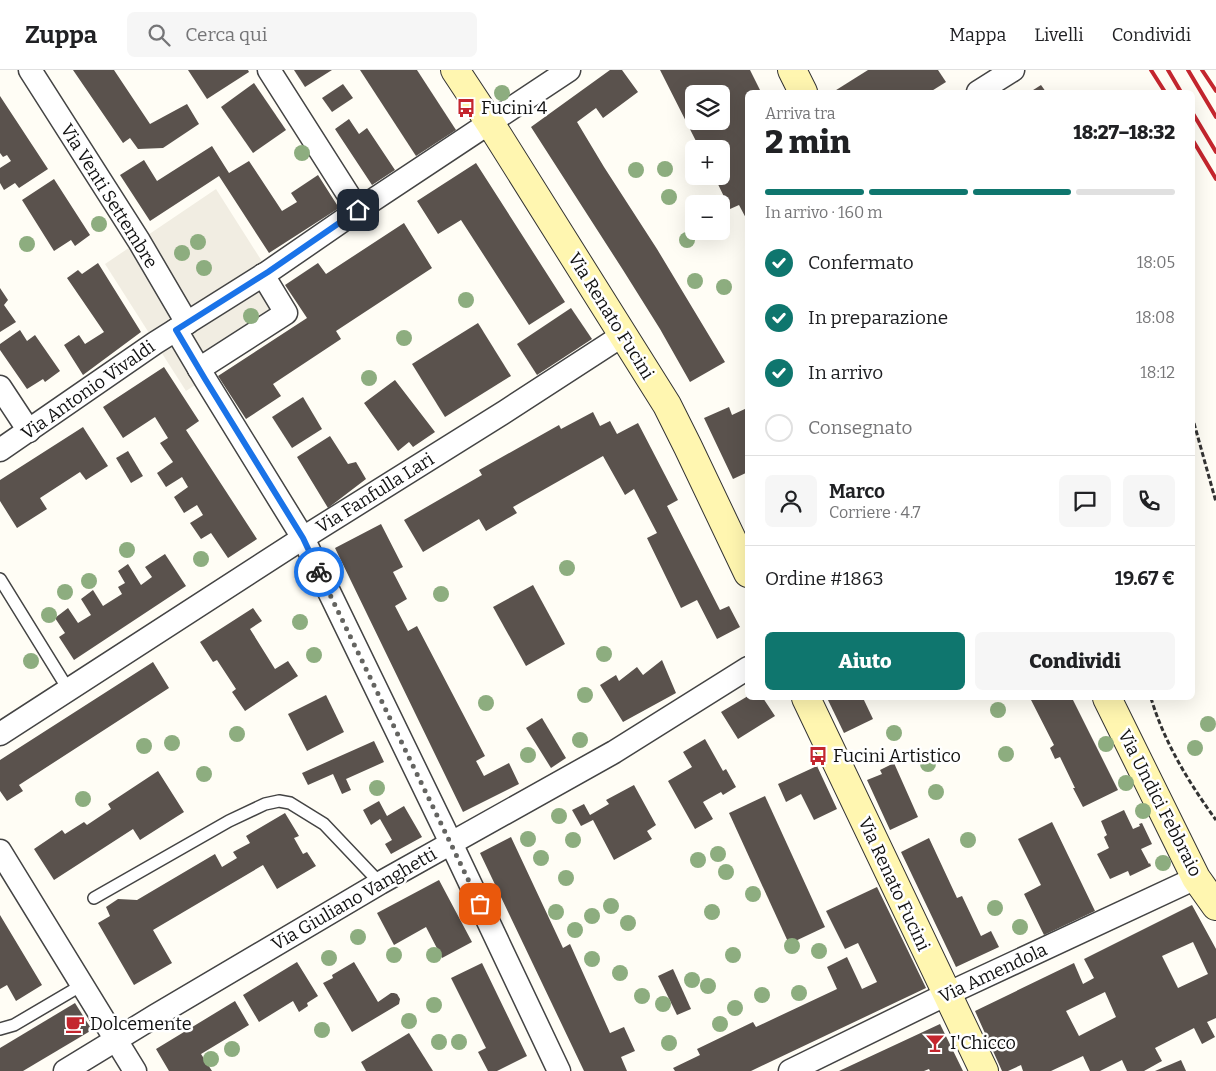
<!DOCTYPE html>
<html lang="it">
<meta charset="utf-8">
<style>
:root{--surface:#fff;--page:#f6f6f6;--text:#202124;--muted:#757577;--line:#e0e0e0;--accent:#0f766e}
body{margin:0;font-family:Bitter,serif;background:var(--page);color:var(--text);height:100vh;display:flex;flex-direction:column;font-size:19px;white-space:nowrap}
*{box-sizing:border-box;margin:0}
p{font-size:16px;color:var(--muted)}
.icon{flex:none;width:28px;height:28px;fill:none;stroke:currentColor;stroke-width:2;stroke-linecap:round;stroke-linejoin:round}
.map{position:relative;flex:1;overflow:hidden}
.details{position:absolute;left:745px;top:20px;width:450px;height:610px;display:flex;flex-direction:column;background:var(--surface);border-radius:8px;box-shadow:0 5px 20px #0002}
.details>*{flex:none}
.controls{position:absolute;left:685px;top:15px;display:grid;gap:10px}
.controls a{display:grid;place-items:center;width:45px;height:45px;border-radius:8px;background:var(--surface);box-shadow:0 5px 20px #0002;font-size:25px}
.pin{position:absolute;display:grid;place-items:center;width:42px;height:42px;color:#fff;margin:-21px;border-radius:10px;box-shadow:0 2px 8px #0006}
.courier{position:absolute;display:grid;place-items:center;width:50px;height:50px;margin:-25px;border:4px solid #1a73e8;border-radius:50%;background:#fff;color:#222;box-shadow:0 1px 6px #0007}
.summary em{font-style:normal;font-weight:800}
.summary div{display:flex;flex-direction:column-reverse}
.summary{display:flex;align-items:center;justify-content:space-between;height:85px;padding:0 20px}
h1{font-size:32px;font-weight:800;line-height:38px}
.bar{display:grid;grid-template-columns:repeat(4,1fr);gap:8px 5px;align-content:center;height:60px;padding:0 20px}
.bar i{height:6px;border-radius:4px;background:var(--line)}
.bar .active{background:var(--accent)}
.bar p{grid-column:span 4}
.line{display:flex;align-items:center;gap:12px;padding:0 20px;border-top:1px solid var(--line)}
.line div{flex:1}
.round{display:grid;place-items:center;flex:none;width:52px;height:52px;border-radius:8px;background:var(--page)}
ol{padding:0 20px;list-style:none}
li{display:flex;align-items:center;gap:15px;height:55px}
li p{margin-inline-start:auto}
li .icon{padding:5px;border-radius:50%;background:var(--accent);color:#fff;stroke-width:4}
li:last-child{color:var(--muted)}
li i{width:28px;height:28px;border:2px solid var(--line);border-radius:50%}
.action{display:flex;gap:10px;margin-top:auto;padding:10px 20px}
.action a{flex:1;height:58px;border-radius:8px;background:var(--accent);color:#fff;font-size:20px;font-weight:800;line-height:58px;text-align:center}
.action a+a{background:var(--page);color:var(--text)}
header{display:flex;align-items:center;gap:30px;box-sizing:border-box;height:70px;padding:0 25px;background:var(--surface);border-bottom:1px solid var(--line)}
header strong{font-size:24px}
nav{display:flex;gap:28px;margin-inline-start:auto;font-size:18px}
.search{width:350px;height:45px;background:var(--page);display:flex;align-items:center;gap:12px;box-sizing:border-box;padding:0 18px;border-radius:8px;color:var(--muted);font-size:19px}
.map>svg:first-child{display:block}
</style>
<header>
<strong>Zuppa</strong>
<div class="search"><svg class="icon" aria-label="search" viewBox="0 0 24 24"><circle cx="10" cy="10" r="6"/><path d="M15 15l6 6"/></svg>Cerca qui</div>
<nav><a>Mappa</a><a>Livelli</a><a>Condividi</a></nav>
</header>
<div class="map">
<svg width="1216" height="1001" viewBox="0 0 1216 1001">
<rect width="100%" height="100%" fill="#fffdf5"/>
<polygon fill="#f1ede2" points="216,119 298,248 186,321 105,194"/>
<g fill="#5a524d" fill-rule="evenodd">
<polygon points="73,0 114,0 150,54 187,34 199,54 163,78 138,79 130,68 123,73"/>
<polygon points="188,0 248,0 249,2 207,29"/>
<polygon points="294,0 332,0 305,17"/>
<polygon points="360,0 417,0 456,60 416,86"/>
<polygon points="610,0 622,0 638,22 603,48 596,38 577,52 604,97 657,179 725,292 690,312 660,259 623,200 531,57"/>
<path d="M 660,0 L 750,0 L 761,22 L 748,22 L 748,152 L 739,135 L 730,139 L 714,106 L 721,106 L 721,79 L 700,79 ZM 694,24 L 721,24 L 721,51 L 694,51 Z"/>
<polygon points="868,0 938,0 946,12 930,22 833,22"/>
<polygon points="254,13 286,60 253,83 221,37"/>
<polygon points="343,14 353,28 332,42 322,28"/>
<polygon points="1041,15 1046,22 1030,22"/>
<polygon points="0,26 48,99 19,118 15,113 4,120 0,113 0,98 11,91 7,85 3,87 0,83"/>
<polygon points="349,49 359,64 367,58 395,100 372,115 335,59"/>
<polygon points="212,76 229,103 249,91 282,141 297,132 291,123 318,105 339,138 269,183 219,106 150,151 120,105 144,90 157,111"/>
<polygon points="476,93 565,232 529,255 461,150 438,164 417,131"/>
<polygon points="54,109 90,165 75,176 71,170 54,181 22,130"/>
<polygon points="404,153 432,198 336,261 341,269 273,314 281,326 246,349 218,306 307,248 285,215 318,193 326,204"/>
<polygon points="98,193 141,262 83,305 64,275 79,265 85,274 104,262 67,208 78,200 82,204"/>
<polygon points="0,218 8,230 4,235 16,252 0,262"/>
<polygon points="571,238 592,269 537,305 517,274"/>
<polygon points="478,253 511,306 445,347 412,294"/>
<polygon points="20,260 27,271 35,265 60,301 45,312 43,309 27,319 0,280 0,274"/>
<polygon points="164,297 199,351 186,360 257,469 228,488 211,463 201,469 190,453 203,445 197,435 184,443 174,427 188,417 182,407 166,417 157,403 173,392 160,373 168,368 155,347 123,368 103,337"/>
<polygon points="395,310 435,362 413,377 409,372 398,381 364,333"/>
<polygon points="303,327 322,359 292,378 272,347"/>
<polygon points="748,332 748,402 733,409 704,348 729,337 732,345 747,338 745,333"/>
<polygon points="593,342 600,356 610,351 617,364 638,353 678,430 667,436 720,540 729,536 740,557 717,569 697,530 681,538 647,468 657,463 634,419 625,425 603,386 513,437 517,443 486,461 479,449 423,482 404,450 482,405 479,400 559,355 561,359"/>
<polygon points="83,357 108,396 86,410 80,402 40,428 47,439 17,458 0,431 0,410"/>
<polygon points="330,366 348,394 356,392 366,409 328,438 297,387"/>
<polygon points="128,381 143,406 131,413 116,388"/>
<polygon points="381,454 403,497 393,502 407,529 395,536 408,561 417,556 485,686 476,691 484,706 509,693 519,714 463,742 335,478"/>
<polygon points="165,484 186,516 74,590 59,567 65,563 55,548 68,538 78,553 91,545 81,529 93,520 103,536 122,524 118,517 125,513 118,501 128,494 141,515 152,507 145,497"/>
<polygon points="533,515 565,574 526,596 493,537"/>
<polygon points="253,538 262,551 250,559 275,599 288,591 298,606 245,641 232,622 236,619 217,590 213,592 200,572"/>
<polygon points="662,590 676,623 623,652 600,615 616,605 619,611 637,597 643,605"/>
<polygon points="153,592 169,618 19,715 23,721 7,731 0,721 0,690"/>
<polygon points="326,625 344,662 307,681 288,644"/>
<polygon points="748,626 748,628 763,628 775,646 738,669 721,642"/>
<polygon points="827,628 863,628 873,649 844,663"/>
<polygon points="1030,628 1072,628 1118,720 1083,737 1073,718 1075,718 1060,687 1055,689 1050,678 1054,675"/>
<polygon points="542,648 566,688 551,698 526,658"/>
<polygon points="705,669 723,701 726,699 736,717 723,725 721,722 703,732 713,749 695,759 668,711 692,697 683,682"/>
<polygon points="374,671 384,692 346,709 351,720 342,724 333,704 308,715 302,703"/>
<polygon points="894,693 918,747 890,760 867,710 882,704 880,700"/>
<polygon points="817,696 837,739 814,750 801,724 786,732 778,714"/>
<polygon points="158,701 184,742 140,770 133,759 54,810 34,779 62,760 65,764 84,752 87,755 111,739 108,734"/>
<polygon points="634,715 656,755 647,761 652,769 614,790 593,750 581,756 572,740 584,734 590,745 609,734 606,730"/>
<polygon points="765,726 825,857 789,874 729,743"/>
<polygon points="379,731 387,746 404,736 422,767 391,784 385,774 392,770 380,749 371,755 363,740"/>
<polygon points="1124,740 1133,759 1140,756 1139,754 1142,753 1152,774 1141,779 1149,794 1150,793 1151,796 1130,806 1128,801 1110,809 1097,784 1109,778 1104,767 1107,765 1101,751"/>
<polygon points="285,743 299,766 294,768 303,784 307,782 316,796 277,819 263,795 153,860 172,893 134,915 98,853 110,846 106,837 118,829 137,830 215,784 222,797 237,788 233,782 250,773 246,766"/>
<polygon points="1052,752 1095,841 1044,865 1024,824 1041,815 1018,769"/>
<polygon points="511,767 563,878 570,874 610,963 624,957 635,981 621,987 627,1001 584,1001 480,783"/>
<polygon points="929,768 957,828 962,826 981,866 991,861 999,877 956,897 901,782"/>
<polygon points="439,810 472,872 442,888 426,857 394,875 377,843"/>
<polygon points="877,817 926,918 751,1001 675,1001 673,998 700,985 697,979 753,952 756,957 837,919 827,897 847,887 862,919 877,912 858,873 845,879 826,841"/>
<path d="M 1192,835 L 1216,879 L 1216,948 L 1207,952 L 1215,967 L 1202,974 L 1194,958 L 1155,978 L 1162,991 L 1144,1001 L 1127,1001 L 1122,990 L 1100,1001 L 1090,1001 L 1083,986 L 1051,1001 L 1023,1001 L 1021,995 L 1008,1001 L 1002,1001 L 975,941 L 1074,893 L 1083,914 L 1094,908 L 1084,889 ZM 1193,872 L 1208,904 L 1178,918 L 1162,886 ZM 1105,922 L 1116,947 L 1079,966 L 1066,941 Z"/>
<polygon points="0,845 42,915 16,931 7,915 0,919"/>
<polygon points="297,892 318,926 307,933 308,936 299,942 293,931 259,952 243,925"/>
<polygon points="354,892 378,932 391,923 394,923 397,924 400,929 399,934 352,962 323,913 333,908 332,905"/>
<polygon points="482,893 527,986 497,1001 488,1001 478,982 486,978 451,908"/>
<polygon points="673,899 691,939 677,945 658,906"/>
<polygon points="235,931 249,955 201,984 212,1001 169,1001 156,979"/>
<polygon points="75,933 92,960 23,1001 0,1001 0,978"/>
<polygon points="940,954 963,1001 930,1001 929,999 924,1001 839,1001"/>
<polygon points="409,963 433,1001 366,1001 361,992"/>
<polygon points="1181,990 1186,1001 1155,1001"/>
</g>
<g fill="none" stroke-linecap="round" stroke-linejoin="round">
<g stroke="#444" stroke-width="14">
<g id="service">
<polyline points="0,509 68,619"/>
<polyline points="94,828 229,751 265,734 279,731 290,733 324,754 380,813"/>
<polyline points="0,959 14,955 82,915"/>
</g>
</g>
<g stroke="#444" stroke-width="25">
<g id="minor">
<polyline points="30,0 139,171 187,253"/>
<polyline points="269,0 358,140"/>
<polyline points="978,22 1013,0"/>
<polyline points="176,260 205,309 303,468 451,773 559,1001"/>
<polyline points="199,299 286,243 263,205"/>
<polyline points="0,317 29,361"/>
<polyline points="0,380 155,273 268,202 358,140 569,0"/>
<polyline points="0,664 303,468 506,341 623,265"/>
<polyline points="0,781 135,1001"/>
<polyline points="65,1001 155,946 380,813 614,682 748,598"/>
<polyline points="790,1001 947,924 1196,808"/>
</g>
</g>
<g stroke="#333" stroke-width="30">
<g id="secondary">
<polyline points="455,0 490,53 667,335 688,377 748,503"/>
<polyline points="792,0 803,22"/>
<polyline points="806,628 984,1001"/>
<polyline points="1107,628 1196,808 1216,836"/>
</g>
</g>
<g stroke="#333" stroke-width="3" stroke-dasharray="5 2.5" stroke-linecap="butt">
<polyline points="1192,346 1216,432"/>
<path d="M 1151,628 C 1164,672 1189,713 1216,750"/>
</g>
<use href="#service" stroke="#fff" stroke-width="11"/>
<use href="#minor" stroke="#fff" stroke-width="22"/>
<use href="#secondary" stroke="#fff6b0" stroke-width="28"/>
<g stroke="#c4262e" stroke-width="4">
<polyline points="1151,0 1165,22"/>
<polyline points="1168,0 1181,22"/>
<polyline points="1188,0 1216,47"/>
<polyline points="1202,0 1216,21"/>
<polyline points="1192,42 1216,82"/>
<polyline points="1192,69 1216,109"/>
</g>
</g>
<g fill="#8dad7f">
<circle cx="502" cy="23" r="8"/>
<circle cx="302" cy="83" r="8"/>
<circle cx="665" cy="99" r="8"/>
<circle cx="636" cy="100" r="8"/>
<circle cx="669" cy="127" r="8"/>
<circle cx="99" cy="154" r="8"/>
<circle cx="687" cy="170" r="8"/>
<circle cx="198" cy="172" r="8"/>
<circle cx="27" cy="174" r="8"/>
<circle cx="182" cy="183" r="8"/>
<circle cx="204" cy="198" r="8"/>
<circle cx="695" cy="211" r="8"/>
<circle cx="724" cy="217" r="8"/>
<circle cx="466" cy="230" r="8"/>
<circle cx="251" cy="246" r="8"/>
<circle cx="404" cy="268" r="8"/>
<circle cx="369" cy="308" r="8"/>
<circle cx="127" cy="480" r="8"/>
<circle cx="201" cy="489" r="8"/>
<circle cx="567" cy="498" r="8"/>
<circle cx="89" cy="511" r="8"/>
<circle cx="65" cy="522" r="8"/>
<circle cx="441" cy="524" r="8"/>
<circle cx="49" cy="545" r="8"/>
<circle cx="300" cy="552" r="8"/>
<circle cx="604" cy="584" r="8"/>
<circle cx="314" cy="585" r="8"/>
<circle cx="31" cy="591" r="8"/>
<circle cx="585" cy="625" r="8"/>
<circle cx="486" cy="633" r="8"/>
<circle cx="998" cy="640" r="8"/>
<circle cx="1208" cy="654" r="8"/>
<circle cx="894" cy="663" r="8"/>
<circle cx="237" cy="664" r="8"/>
<circle cx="580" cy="670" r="8"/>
<circle cx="172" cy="673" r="8"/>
<circle cx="1106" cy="674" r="8"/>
<circle cx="144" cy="676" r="8"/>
<circle cx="1195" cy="678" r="8"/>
<circle cx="1006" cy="684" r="8"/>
<circle cx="528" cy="685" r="8"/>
<circle cx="928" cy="694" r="8"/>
<circle cx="204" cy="704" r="8"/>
<circle cx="1126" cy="713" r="8"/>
<circle cx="377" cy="718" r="8"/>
<circle cx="936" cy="722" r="8"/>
<circle cx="83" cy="729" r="8"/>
<circle cx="1143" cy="741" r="8"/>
<circle cx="559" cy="746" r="8"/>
<circle cx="528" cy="769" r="8"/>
<circle cx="573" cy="770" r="8"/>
<circle cx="968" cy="770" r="8"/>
<circle cx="718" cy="784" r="8"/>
<circle cx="541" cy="788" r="8"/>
<circle cx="698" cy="790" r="8"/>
<circle cx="1163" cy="793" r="8"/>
<circle cx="726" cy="802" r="8"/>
<circle cx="566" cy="808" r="8"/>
<circle cx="753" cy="824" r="8"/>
<circle cx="611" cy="836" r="8"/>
<circle cx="995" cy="838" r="8"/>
<circle cx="556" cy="842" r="8"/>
<circle cx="712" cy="842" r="8"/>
<circle cx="592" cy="846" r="8"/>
<circle cx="628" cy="853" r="8"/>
<circle cx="1020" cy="857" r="8"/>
<circle cx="575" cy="860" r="8"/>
<circle cx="358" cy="867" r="8"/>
<circle cx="792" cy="876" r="8"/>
<circle cx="819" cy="881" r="8"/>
<circle cx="394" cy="885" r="8"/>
<circle cx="434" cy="885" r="8"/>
<circle cx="733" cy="885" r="8"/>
<circle cx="329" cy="888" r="8"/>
<circle cx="592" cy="889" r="8"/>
<circle cx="620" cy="903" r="8"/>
<circle cx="692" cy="910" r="8"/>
<circle cx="708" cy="916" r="8"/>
<circle cx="799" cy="923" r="8"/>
<circle cx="762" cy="925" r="8"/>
<circle cx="642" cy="926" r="8"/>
<circle cx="663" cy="934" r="8"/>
<circle cx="434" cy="935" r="8"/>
<circle cx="735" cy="938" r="8"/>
<circle cx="409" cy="951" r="8"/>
<circle cx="720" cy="954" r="8"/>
<circle cx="322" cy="960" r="8"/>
<circle cx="439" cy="972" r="8"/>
<circle cx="459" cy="972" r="8"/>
<circle cx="669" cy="973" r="8"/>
<circle cx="232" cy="979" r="8"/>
<circle cx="211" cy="989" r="8"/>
</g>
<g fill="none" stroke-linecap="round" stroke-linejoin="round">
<polyline stroke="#646461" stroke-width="5" stroke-dasharray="0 9" points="319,502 480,834"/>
<polyline stroke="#1a73e8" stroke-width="6" points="319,502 303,468 205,309 176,260 268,202 358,140"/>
</g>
<defs>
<g id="bus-bare" transform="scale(1.5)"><path d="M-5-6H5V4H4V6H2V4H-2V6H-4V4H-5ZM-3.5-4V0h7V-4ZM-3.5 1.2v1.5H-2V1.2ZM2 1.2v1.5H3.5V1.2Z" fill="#c4262e" stroke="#fff" stroke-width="2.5" paint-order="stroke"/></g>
<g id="cafe-bare" transform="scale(1.5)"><path d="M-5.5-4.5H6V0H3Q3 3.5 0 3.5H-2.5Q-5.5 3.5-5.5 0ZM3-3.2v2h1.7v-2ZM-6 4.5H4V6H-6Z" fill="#c4262e" stroke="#fff" stroke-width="2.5" paint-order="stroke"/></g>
<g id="bar-bare" transform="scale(1.5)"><path d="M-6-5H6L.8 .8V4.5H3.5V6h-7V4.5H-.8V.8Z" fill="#c4262e" stroke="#fff" stroke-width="2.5" paint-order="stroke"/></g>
</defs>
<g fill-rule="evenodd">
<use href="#bus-bare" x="466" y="38"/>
<use href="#bus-bare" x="818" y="686"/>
<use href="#cafe-bare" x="75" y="954"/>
<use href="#bar-bare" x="935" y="973"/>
</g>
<g text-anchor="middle" stroke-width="5" stroke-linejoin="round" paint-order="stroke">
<g font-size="18" fill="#111" stroke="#fff" text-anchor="start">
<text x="481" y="44">Fucini 4</text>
<text x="833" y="692">Fucini Artistico</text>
<text x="90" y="960">Dolcemente</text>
<text x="950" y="979">I'Chicco</text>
</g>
<g font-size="18" fill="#111" stroke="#fff">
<text transform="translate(109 126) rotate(58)" y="6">Via Venti Settembre</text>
<text transform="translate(611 246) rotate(58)" y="6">Via Renato Fucini</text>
<text transform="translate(88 320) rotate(-35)" y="6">Via Antonio Vivaldi</text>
<text transform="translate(375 423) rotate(-32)" y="6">Via Fanfulla Lari</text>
<text transform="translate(1160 733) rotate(63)" y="6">Via Undici Febbraio</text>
<text transform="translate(894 814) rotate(65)" y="6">Via Renato Fucini</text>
<text transform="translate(354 829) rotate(-30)" y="6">Via Giuliano Vanghetti</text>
<text transform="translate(993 903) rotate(-25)" y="6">Via Amendola</text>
</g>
</g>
</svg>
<div class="controls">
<a><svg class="icon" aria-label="layers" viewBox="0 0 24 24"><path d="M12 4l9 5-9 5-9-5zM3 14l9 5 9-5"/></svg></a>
<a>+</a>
<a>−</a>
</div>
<div class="pin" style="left:480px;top:834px;background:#ea580c"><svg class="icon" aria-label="bag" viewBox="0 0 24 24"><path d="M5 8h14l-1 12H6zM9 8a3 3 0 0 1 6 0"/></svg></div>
<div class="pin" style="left:358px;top:140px;background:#1f2937"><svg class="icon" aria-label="home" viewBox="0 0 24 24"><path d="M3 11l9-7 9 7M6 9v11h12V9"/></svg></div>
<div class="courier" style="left:319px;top:502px"><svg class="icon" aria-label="bike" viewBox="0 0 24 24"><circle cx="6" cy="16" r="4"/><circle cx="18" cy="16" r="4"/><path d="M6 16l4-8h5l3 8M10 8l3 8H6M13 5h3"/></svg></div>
<section class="details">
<div class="summary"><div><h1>2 min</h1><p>Arriva tra</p></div><em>18:27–18:32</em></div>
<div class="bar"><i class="active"></i><i class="active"></i><i class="active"></i><i></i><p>In arrivo · 160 m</p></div>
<ol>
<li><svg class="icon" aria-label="check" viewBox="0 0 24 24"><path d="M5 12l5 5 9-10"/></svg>Confermato<p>18:05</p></li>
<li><svg class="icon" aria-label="check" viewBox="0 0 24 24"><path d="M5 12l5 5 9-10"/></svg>In preparazione<p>18:08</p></li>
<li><svg class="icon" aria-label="check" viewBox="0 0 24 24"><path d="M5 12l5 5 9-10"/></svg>In arrivo<p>18:12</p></li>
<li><i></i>Consegnato</li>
</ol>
<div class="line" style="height:90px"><a class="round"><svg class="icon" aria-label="person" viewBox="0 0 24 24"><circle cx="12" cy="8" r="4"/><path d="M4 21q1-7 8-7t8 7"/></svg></a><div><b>Marco</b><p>Corriere · 4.7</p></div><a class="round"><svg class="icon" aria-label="chat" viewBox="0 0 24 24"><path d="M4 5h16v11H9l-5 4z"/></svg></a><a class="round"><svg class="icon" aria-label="phone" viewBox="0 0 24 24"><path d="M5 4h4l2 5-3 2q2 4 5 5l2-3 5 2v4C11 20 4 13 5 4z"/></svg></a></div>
<div class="line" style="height:65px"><div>Ordine #1863</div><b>19.67 €</b></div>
<div class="action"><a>Aiuto</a><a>Condividi</a></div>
</section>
</div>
